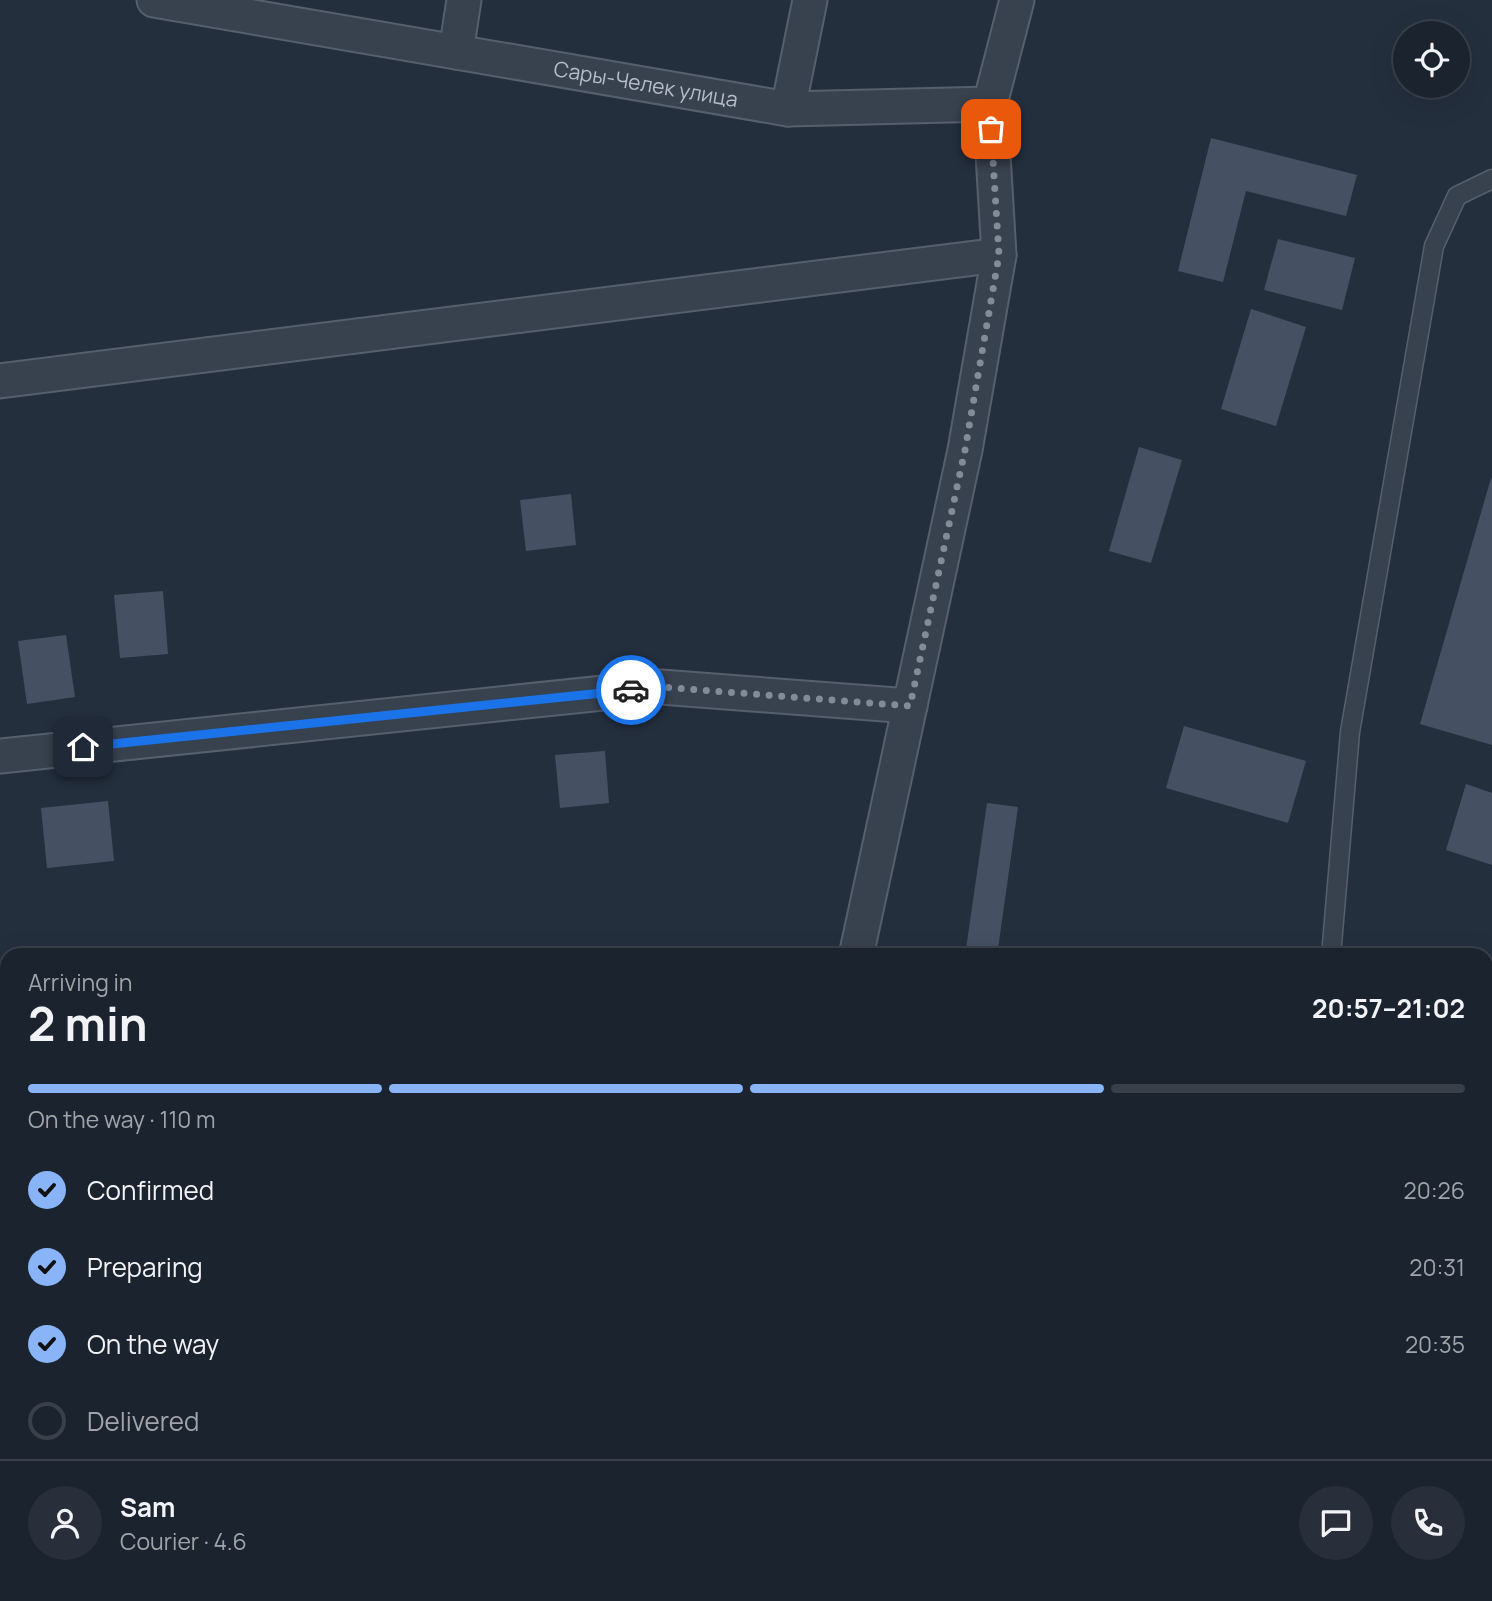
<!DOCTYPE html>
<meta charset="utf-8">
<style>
:root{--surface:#1b232e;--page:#282f3a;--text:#f1f3f6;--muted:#a0a4aa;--line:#39404a;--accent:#8ab4f8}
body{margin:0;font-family:Manrope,sans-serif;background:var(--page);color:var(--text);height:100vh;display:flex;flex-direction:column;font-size:26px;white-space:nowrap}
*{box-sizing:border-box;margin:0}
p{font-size:23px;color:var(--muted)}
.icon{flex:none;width:38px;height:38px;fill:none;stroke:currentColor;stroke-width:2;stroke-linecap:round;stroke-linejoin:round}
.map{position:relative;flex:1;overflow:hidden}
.sheet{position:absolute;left:0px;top:948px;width:1493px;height:653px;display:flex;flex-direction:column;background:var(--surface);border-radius:21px 21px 0 0;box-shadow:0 7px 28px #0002,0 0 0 2px var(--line)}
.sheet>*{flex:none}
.controls{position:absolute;left:1393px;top:21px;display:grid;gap:14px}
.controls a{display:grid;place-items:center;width:77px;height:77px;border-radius:50%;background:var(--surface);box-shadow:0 7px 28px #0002,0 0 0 2px var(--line);font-size:35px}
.pin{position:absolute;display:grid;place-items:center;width:60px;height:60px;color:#fff;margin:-30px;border-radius:14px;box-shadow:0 4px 10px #0006}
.courier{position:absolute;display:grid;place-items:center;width:70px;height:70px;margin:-35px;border:5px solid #1a73e8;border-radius:50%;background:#fff;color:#222;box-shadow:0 2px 9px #0007}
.overview em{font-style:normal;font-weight:700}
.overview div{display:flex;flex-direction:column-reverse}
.overview{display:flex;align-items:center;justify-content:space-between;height:119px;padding:0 28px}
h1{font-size:46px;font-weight:700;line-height:52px}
.bar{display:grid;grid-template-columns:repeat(4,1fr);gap:10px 7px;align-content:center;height:84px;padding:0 28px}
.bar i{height:9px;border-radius:5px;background:var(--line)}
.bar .selected{background:var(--accent)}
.bar p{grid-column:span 4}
.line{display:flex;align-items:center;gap:18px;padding:0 28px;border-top:2px solid var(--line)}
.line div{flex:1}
.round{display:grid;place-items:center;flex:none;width:74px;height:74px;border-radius:37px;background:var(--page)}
ol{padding:0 28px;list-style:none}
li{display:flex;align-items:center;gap:21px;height:77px}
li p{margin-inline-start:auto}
li .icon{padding:7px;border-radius:50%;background:var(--accent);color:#111;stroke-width:4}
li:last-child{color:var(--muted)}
li i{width:38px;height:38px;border:4px solid var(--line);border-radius:50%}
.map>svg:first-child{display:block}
</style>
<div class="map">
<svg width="1492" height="1601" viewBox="0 0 1492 1601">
<rect width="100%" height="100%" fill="#242f3e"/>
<g fill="#455162">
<polygon points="1211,138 1357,175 1346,216 1246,191 1223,282 1178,271"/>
<polygon points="1278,239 1355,258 1342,310 1264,290"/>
<polygon points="1251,309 1306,327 1276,426 1221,409"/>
<polygon points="1139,447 1182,460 1151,563 1109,551"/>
<polygon points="1491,478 1492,479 1492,745 1420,724"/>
<polygon points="571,494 576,545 526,551 520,500"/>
<polygon points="163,591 168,654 120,658 114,595"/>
<polygon points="66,635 75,697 27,704 18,641"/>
<polygon points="1184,726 1306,761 1288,823 1166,788"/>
<polygon points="605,751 609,803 560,808 555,755"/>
<polygon points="1466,784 1492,793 1492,865 1446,850"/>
<polygon points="108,801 114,861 47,868 41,808"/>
<polygon points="987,803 1018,807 997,956 965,956"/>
<rect x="1486" y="1530" width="6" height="36"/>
<rect x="1351" y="1594" width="66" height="7"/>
</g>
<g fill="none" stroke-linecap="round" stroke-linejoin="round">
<g stroke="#565f6c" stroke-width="21">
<g id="service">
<polyline points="1331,956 1350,732 1434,246 1457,196 1492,179"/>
<polyline points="1486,1004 1492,1005"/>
</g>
</g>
<g stroke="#565f6c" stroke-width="37">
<g id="minor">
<path id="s1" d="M 154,0 L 788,109 L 990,104 L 999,255 L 965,450 L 856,956"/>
<polyline points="456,52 464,0"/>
<polyline points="990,104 1017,0"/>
<polyline points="788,109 810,0"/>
<polyline points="0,381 999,255"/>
<polyline points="0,756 661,687 910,706"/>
<polyline points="0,1141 7,1140"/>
<polyline points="1486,1218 1492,1218"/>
<polyline points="0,1312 7,1312"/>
<polyline points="1486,1350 1492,1350"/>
<polyline points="226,1594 226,1601"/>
<polyline points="512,1594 512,1601"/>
<polyline points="874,1594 875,1601"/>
<polyline points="1491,1601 1492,1600"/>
</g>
</g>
<use href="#service" stroke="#38414e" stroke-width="18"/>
<use href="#minor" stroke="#38414e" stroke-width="33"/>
</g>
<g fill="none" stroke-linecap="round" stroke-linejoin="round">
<polyline stroke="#828b98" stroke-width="7" stroke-dasharray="0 12.6" points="631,690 661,687 910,706 965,450 999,255 991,129"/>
<polyline stroke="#1a73e8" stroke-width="9" points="83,747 631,690"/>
</g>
<g text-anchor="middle" stroke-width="5" stroke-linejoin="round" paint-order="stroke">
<g font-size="21" fill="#b4bcc9" stroke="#1d2633">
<text dy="7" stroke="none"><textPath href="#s1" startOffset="499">Сары-Челек улица</textPath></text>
</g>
</g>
</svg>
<div class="controls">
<a><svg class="icon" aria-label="locate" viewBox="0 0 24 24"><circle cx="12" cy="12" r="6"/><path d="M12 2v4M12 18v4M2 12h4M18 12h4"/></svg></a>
</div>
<div class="pin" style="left:991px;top:129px;background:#ea580c"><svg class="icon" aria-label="bag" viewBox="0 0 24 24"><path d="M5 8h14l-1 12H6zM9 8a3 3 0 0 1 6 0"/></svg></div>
<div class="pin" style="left:83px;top:747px;background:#1f2937"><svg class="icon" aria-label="home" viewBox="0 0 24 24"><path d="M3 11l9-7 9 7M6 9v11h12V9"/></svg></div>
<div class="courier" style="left:631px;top:690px"><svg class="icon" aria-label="car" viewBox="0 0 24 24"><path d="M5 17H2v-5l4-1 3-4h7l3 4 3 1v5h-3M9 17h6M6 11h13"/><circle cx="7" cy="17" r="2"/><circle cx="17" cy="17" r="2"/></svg></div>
<section class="sheet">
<div class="overview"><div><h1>2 min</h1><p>Arriving in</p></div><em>20:57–21:02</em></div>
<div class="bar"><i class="selected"></i><i class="selected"></i><i class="selected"></i><i></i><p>On the way · 110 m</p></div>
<ol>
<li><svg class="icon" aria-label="check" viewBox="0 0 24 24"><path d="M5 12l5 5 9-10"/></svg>Confirmed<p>20:26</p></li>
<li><svg class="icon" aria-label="check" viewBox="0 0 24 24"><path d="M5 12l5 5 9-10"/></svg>Preparing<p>20:31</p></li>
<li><svg class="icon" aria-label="check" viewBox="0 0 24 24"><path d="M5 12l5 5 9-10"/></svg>On the way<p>20:35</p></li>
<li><i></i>Delivered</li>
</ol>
<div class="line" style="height:126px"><a class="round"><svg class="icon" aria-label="person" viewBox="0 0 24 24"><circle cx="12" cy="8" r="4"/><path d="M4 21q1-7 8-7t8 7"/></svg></a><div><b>Sam</b><p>Courier · 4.6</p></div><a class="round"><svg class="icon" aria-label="chat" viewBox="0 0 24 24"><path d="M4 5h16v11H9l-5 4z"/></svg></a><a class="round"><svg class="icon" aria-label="phone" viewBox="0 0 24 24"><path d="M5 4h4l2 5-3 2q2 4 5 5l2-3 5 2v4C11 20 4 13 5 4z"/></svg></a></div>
</section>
</div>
